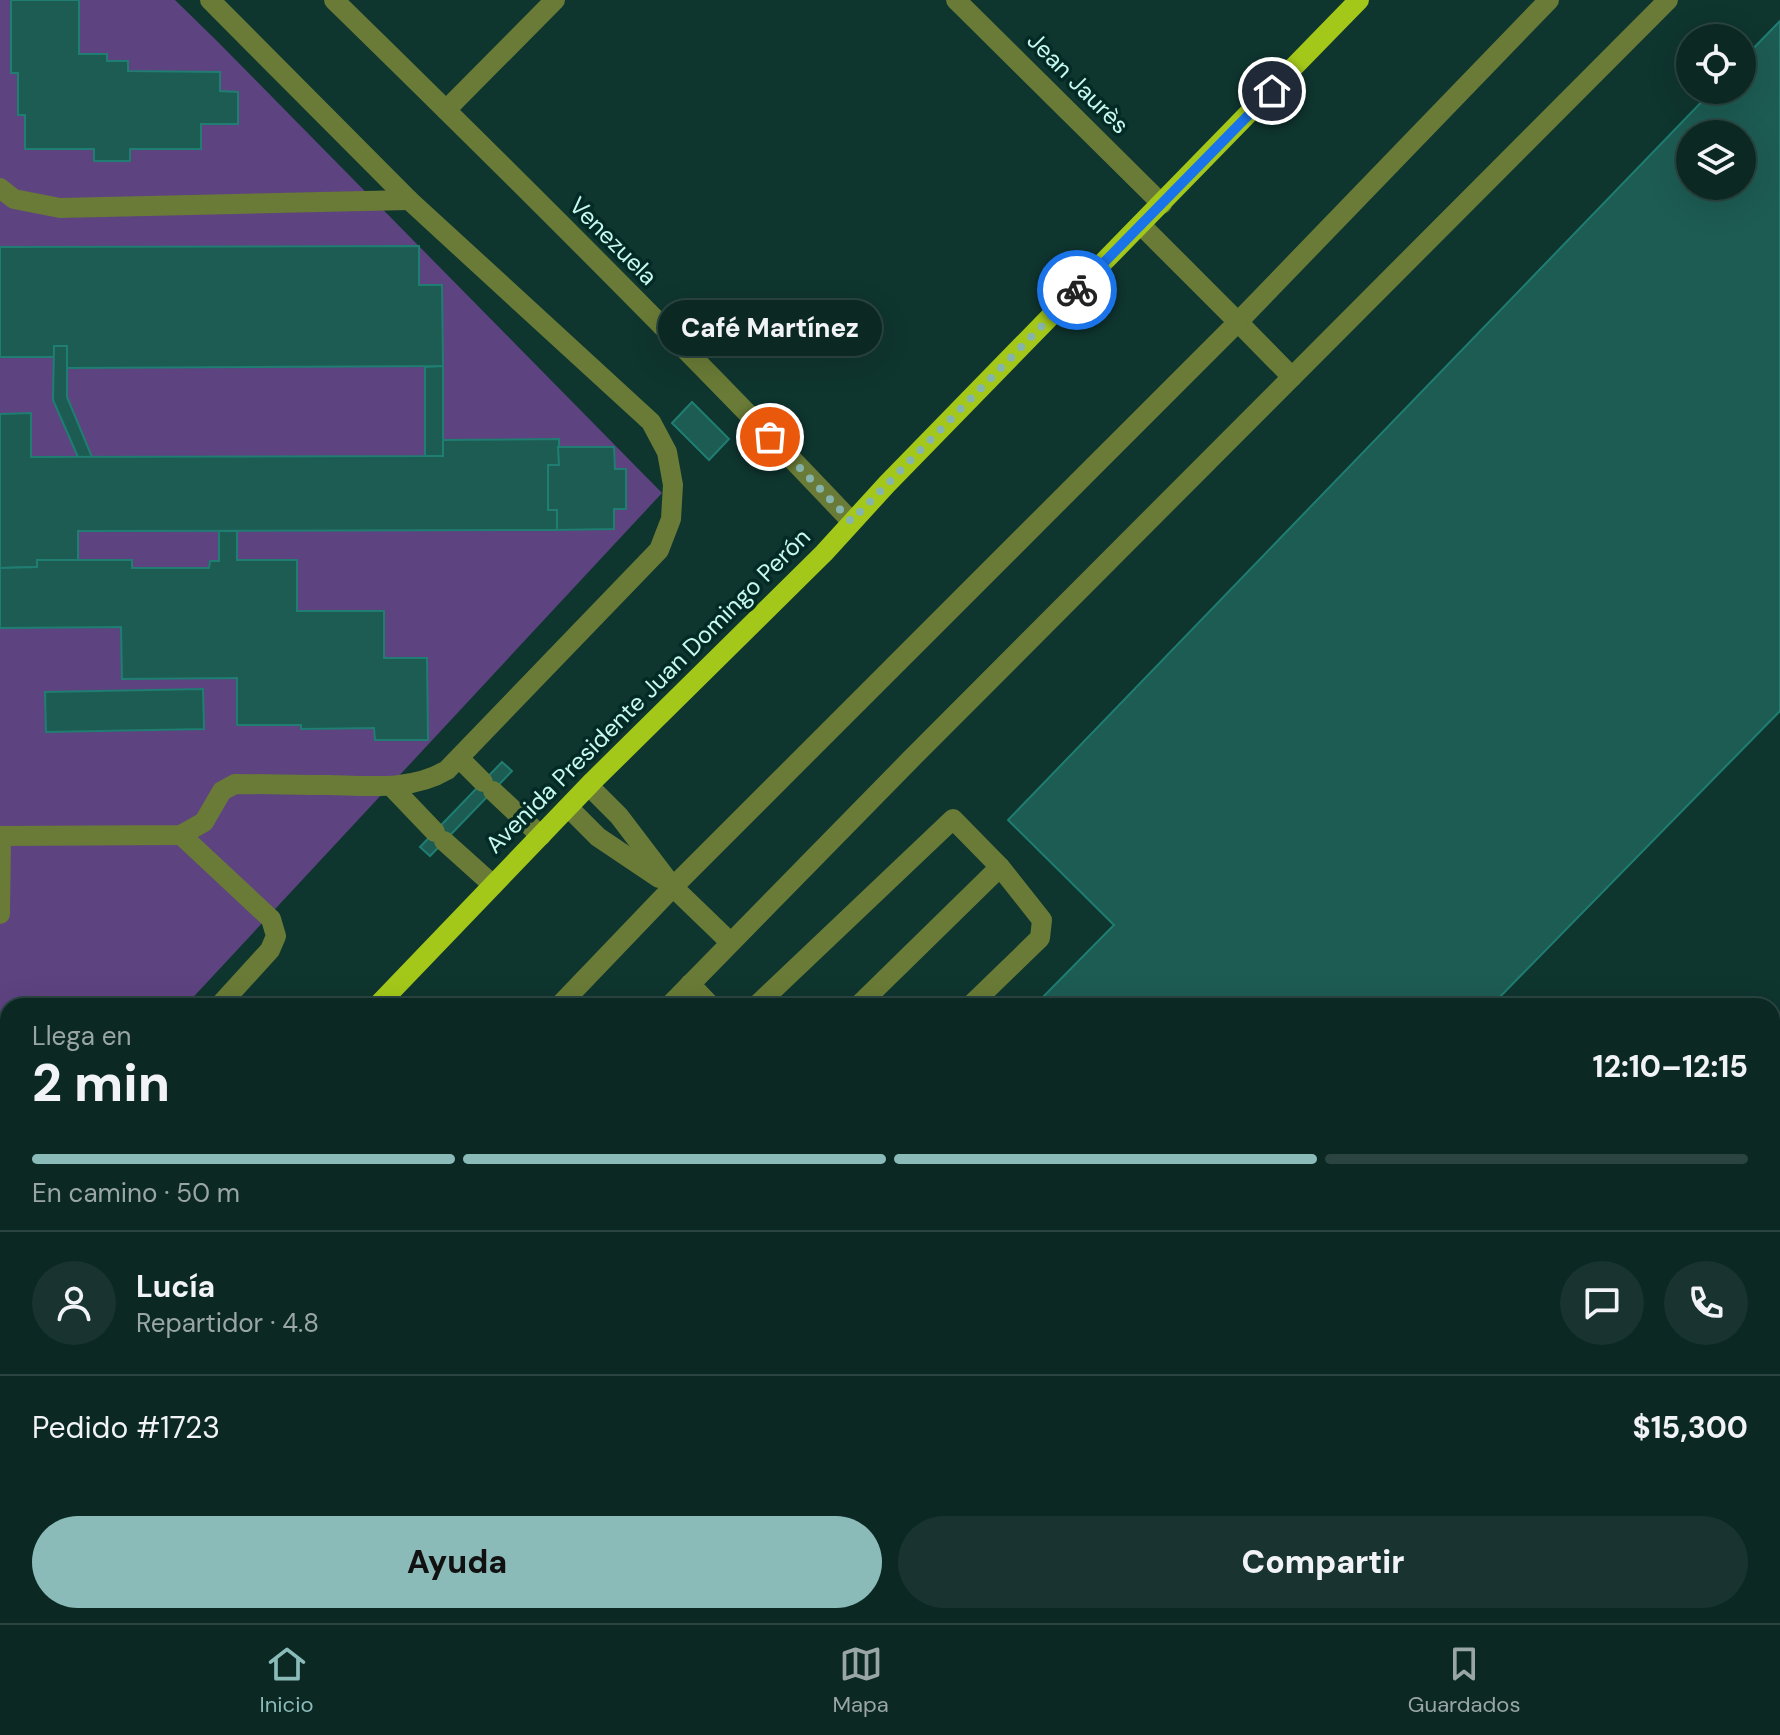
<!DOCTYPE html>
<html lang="es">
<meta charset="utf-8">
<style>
:root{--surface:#0b2823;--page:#193430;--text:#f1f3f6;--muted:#9aa6a6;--line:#2b4441;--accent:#8bbbb9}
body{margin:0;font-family:"DM Sans",sans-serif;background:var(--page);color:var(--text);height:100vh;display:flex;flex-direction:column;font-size:30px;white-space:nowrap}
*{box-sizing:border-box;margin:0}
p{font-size:26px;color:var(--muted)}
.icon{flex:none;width:44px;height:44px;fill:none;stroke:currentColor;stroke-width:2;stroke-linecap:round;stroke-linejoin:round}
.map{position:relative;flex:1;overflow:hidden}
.sheet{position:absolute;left:0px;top:998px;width:1780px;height:626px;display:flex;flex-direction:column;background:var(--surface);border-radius:24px 24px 0 0;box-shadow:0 8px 32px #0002,0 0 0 2px var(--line)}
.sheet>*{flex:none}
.controls{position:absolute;left:1676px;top:24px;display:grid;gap:16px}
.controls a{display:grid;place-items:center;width:80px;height:80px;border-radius:50%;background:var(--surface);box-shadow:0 8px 32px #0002,0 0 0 2px var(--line);font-size:40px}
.pin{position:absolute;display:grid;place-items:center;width:68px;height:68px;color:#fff;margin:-34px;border:4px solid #fff;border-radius:50%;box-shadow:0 2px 8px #0007}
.courier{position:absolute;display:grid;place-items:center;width:80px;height:80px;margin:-40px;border:6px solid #1a73e8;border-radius:50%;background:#fff;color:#222;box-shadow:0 2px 10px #0007}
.bubble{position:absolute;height:56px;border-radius:28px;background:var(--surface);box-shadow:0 8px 32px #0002,0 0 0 2px var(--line);font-size:26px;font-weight:800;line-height:56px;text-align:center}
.summary em{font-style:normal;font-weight:800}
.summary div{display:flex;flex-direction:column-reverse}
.summary{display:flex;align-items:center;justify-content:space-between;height:136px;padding:0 32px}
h1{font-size:52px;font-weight:800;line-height:60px}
.bar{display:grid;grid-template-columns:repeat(4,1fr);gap:12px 8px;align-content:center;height:96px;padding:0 32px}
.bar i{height:10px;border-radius:6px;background:var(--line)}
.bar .active{background:var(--accent)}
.bar p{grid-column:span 4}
.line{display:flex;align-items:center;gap:20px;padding:0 32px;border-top:2px solid var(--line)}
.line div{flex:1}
.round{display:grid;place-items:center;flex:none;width:84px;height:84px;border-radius:42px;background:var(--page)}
.button{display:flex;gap:16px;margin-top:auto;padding:16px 32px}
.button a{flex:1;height:92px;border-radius:48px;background:var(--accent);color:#111;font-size:32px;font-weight:800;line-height:92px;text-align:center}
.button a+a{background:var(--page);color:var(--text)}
.tabs{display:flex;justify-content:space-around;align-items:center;height:112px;border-top:2px solid var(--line);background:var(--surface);font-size:22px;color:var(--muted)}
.tabs a{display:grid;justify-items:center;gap:4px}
.tabs .active{color:var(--accent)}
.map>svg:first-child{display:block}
</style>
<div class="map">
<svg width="1780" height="1623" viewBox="0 0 1780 1623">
<rect width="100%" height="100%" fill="#0f352f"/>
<polygon fill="#5d4380" points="0,0 175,0 217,41 662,493 185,1006 8,1006 8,1196 0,1204"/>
<g fill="#1d5c53" stroke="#1f7d71" stroke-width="2" fill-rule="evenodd">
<polygon points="11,0 79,0 79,54 107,54 107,61 128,61 128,71 220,72 220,91 238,92 238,124 201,124 201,149 130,149 130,161 94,161 94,149 25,149 25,115 18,115 18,73 11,73"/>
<path d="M 1780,21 L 1780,711 L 1491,1006 L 1034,1006 L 1114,925 L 1008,820 L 1713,90 L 1742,90 L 1742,60 ZM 1690,134 L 1742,134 L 1742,186 L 1690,186 Z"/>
<polygon points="419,246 419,285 442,285 443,366 67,368 67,346 54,346 54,357 0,357 0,247"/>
<polygon points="54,346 67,346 67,397 92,457 78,457 53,400"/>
<polygon points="443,366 443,456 425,456 425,367"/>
<polygon points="692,402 729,439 709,460 672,423"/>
<polygon points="31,413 31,457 443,456 443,440 559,439 559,465 548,465 548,510 557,510 557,530 78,531 78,560 37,560 37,567 0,568 0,414"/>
<polygon points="558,447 614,447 615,469 626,469 626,509 614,509 614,529 557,530 557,510 548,510 548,465 559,465"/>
<polygon points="219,531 237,531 237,560 297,560 297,611 384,611 384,658 427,658 428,740 375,740 374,728 301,729 301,725 237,725 237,678 122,679 121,627 0,628 0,568 37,567 37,560 132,560 132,568 209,568 210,561 219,561"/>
<polygon points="203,689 204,729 46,732 45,692"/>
<polygon points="502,762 512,771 430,856 420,847"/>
<polygon points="0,1581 8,1589 8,1616 36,1616 43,1623 0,1623"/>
<polygon points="147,1616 494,1616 501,1623 140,1623"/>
<polygon points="576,1616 1345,1616 1338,1623 583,1623"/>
</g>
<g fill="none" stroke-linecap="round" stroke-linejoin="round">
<g stroke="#517c75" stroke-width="5" stroke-dasharray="6 6" stroke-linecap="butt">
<polyline points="64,1616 71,1623"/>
<polyline points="534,1616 541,1623"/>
<polyline points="108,1623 115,1616"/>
</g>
<g stroke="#697b36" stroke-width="20">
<path d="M 334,0 C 509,171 683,344 851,521"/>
<polyline points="956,0 1162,204"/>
<polyline points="446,110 555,0"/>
<polyline points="0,188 14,199 60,208 409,200"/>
<polyline points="1292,377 1238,322 1549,0"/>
<polyline points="459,758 483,782"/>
<polyline points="391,786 435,832"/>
<polyline points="589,786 619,816 673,887 730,942"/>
<polyline points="493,791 541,836"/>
<polyline points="569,808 598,837 659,878"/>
<polyline points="181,835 271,919 276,936 270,950 219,1006"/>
<polyline points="444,841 493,885"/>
<path d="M 0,914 L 1,836 L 181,835 L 204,822 L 222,791 L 235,784 C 267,784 298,785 330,785 C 369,786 412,791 447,770 L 659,550 L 671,519 L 673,485 L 667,452 L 651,422 L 409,200 L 210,0"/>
<polyline points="690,984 711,1006"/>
<polyline points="559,1006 673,887 1238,322 1141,225"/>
<polyline points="669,1006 912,758 1668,0"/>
<polyline points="756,1006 953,819 1000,867 1042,920 1040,938 970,1006"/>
<polyline points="858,1006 1000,867"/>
<polyline points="0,1249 8,1240"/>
</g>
<g stroke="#a4c81a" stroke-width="20">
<polyline points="377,1006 593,781 824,553 887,484 1359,0"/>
<polyline points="0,1388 8,1380"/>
</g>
</g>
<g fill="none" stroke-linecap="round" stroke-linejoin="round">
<polyline stroke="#86b4ac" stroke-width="8" stroke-dasharray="0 14.4" points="770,437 851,521 1077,290"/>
<polyline stroke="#1a73e8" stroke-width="10" points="1077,290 1272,91"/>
</g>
<g text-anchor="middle" stroke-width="7" stroke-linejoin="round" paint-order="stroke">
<g font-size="24" fill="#c6f9ef" stroke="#042a25">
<text transform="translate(1078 83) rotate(45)" y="8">Jean Jaurès</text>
<text transform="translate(613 241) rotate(45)" y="8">Venezuela</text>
<text transform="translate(648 691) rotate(-45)" y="8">Avenida Presidente Juan Domingo Perón</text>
</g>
</g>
</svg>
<div class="controls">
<a><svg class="icon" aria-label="locate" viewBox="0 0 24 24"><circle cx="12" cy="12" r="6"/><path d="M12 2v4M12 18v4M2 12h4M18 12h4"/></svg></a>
<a><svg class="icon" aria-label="layers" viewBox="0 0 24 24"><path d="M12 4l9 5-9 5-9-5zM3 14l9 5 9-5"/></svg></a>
</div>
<div class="pin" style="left:770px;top:437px;background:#ea580c"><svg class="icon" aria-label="bag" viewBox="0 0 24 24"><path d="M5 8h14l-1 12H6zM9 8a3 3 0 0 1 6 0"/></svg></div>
<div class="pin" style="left:1272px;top:91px;background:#1f2937"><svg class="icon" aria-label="home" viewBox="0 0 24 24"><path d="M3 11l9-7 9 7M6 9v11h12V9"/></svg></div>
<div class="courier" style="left:1077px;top:290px"><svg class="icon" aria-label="bike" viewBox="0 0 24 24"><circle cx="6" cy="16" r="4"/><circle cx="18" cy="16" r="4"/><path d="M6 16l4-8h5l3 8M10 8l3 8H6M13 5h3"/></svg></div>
<div class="bubble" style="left:658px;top:300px;width:224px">Café Martínez</div>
<section class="sheet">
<div class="summary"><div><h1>2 min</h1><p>Llega en</p></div><em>12:10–12:15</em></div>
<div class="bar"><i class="active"></i><i class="active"></i><i class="active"></i><i></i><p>En camino · 50 m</p></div>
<div class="line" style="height:144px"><a class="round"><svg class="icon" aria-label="person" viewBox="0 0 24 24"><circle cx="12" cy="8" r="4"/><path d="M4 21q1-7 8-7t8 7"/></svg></a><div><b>Lucía</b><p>Repartidor · 4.8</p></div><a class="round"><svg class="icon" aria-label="chat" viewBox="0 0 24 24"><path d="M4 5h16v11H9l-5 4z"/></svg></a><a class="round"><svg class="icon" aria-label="phone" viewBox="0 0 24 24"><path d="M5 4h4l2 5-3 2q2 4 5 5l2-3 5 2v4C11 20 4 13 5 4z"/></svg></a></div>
<div class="line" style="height:104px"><div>Pedido #1723</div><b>$15,300</b></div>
<div class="button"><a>Ayuda</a><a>Compartir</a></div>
</section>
</div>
<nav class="tabs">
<a class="active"><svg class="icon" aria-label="home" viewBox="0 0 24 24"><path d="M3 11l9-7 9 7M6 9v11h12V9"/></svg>Inicio</a>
<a><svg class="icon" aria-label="map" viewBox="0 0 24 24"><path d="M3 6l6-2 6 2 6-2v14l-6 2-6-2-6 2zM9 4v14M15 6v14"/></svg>Mapa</a>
<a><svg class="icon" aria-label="saved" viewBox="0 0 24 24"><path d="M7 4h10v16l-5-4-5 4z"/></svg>Guardados</a>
</nav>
